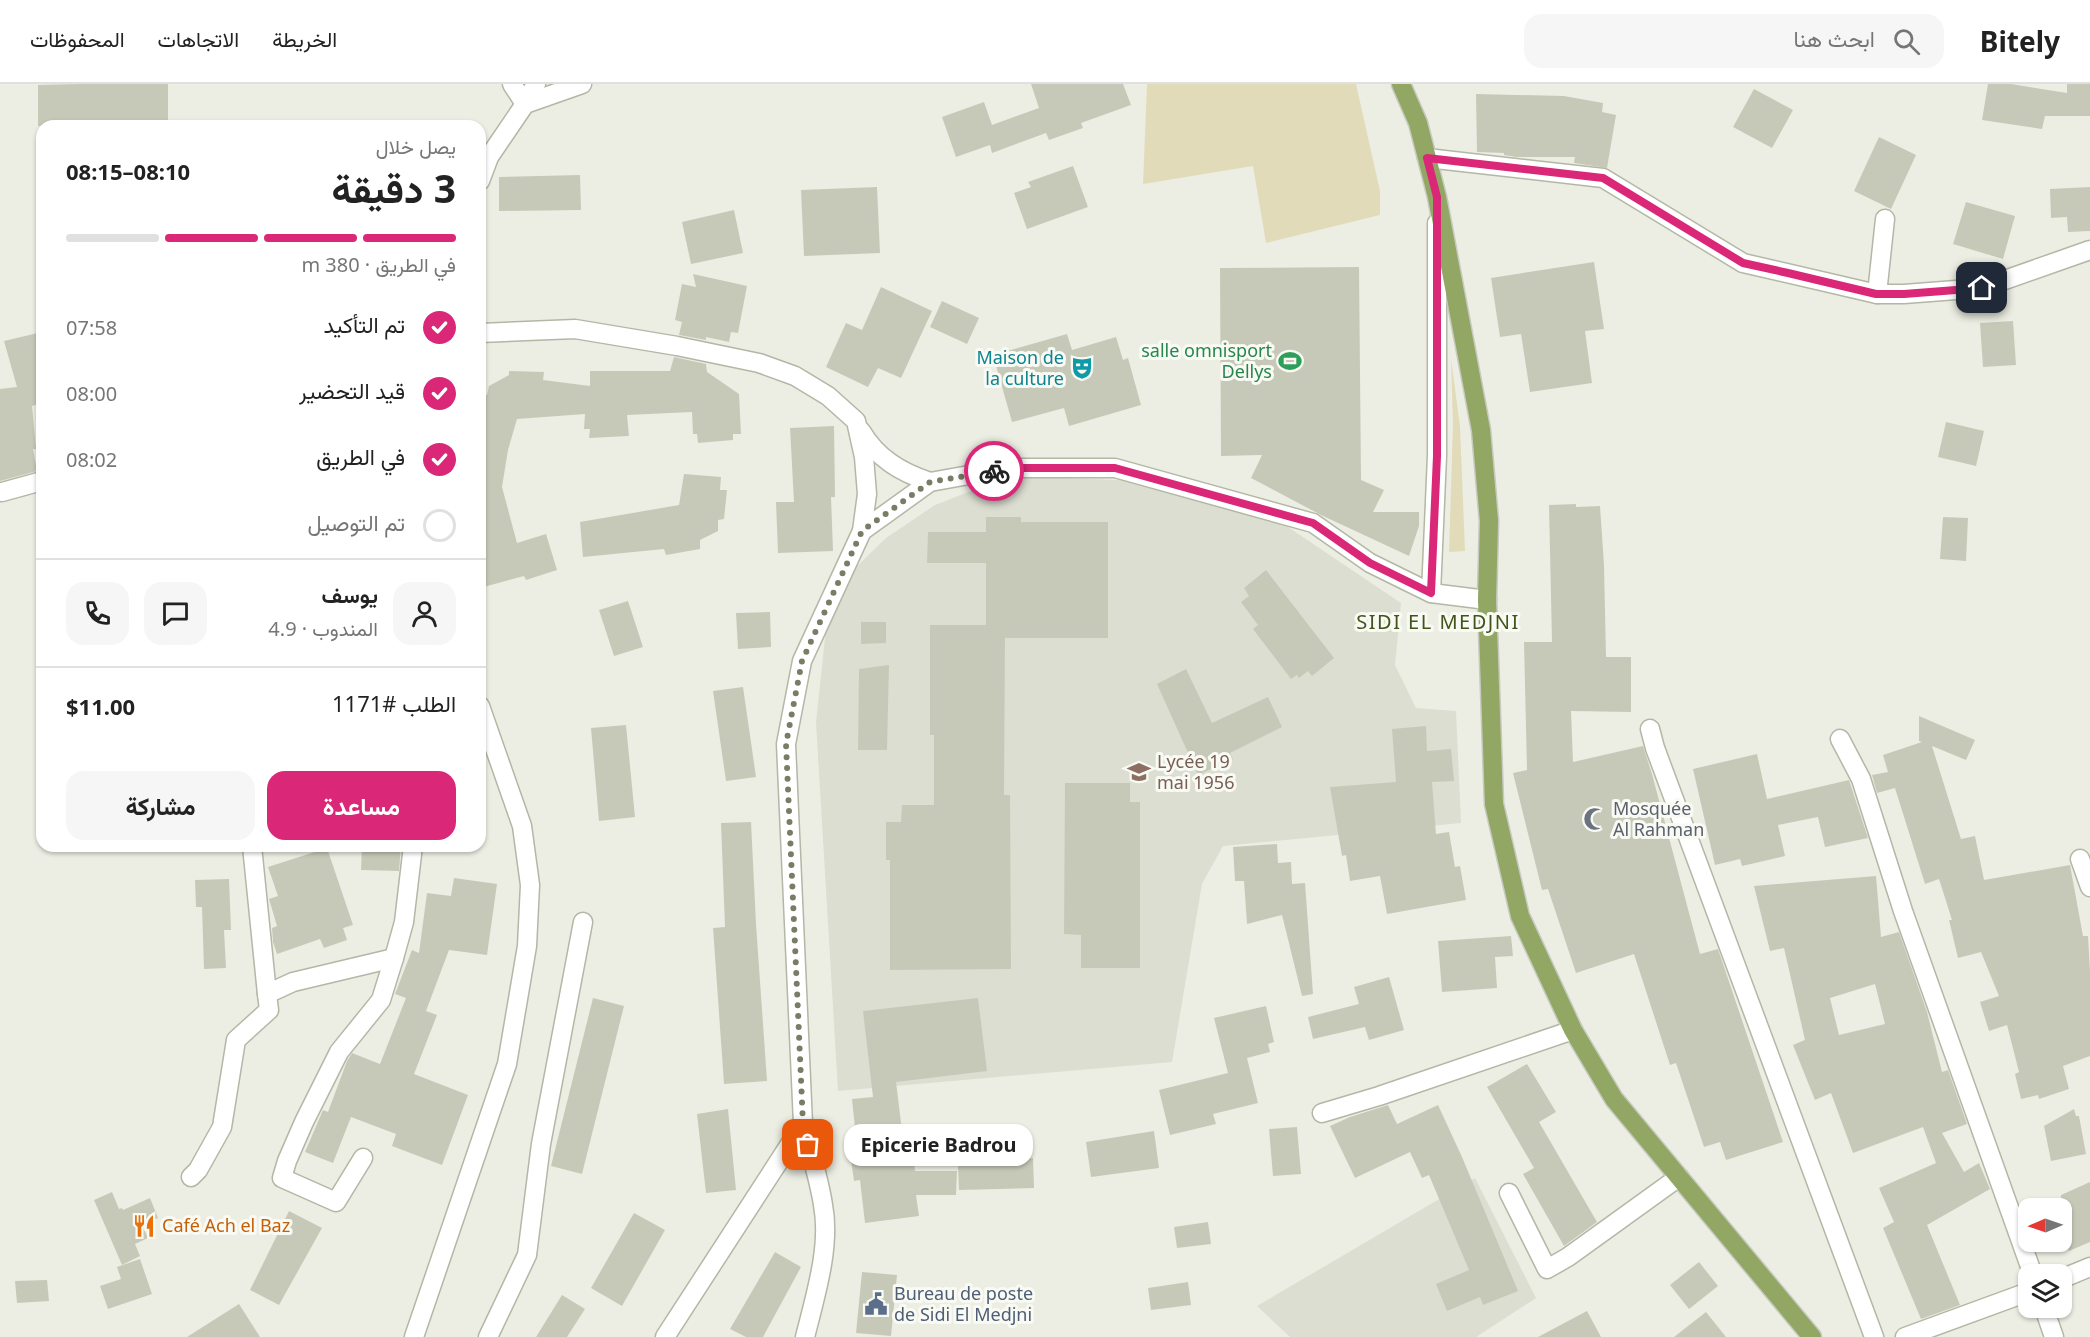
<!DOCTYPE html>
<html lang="ar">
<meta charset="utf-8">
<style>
:root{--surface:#fff;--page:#f6f6f6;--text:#222;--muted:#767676;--line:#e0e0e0;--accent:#db2777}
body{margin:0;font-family:"Noto Sans",Vazirmatn,sans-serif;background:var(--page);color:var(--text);direction:rtl;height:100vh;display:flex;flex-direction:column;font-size:22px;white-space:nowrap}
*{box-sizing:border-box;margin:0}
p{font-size:20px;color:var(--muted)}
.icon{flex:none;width:33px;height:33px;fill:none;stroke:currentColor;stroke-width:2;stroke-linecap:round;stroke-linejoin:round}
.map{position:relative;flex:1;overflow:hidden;direction:ltr}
.panel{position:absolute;left:36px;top:36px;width:450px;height:732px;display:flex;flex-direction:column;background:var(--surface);border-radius:18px;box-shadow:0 2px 4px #0004;direction:rtl}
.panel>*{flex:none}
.needle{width:39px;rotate:268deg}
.controls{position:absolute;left:2018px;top:1114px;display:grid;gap:12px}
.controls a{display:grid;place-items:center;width:54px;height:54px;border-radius:12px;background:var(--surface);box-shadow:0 2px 4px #0004;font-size:30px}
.pin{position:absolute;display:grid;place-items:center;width:51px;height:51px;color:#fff;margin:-26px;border-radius:12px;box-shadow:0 3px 9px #0006}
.courier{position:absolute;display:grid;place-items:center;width:60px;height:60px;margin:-30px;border:4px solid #db2777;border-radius:50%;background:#fff;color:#222;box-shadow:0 2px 8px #0007}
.bubble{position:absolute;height:42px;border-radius:18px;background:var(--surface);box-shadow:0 2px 4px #0004;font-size:20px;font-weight:700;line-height:42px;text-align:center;direction:rtl}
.headline em{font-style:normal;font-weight:700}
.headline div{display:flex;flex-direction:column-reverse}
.headline{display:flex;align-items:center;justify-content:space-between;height:102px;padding:0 30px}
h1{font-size:39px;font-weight:700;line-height:45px}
.bar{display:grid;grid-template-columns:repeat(4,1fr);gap:9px 6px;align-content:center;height:72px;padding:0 30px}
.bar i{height:8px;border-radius:4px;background:var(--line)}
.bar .current{background:var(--accent)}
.bar p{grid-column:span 4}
.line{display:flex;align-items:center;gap:15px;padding:0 30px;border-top:2px solid var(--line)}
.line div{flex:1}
.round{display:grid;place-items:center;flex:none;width:63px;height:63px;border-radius:18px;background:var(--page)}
ol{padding:0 30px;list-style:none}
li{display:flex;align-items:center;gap:18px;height:66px}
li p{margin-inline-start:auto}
li .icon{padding:6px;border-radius:50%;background:var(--accent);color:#fff;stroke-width:4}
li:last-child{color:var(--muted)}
li i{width:33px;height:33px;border:3px solid var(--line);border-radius:50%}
.action{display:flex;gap:12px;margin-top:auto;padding:12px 30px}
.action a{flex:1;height:69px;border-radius:18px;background:var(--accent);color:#fff;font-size:24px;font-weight:700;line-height:69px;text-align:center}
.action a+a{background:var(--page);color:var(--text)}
header{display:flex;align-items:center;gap:36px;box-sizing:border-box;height:84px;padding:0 30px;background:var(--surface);border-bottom:2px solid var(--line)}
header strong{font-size:28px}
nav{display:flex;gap:33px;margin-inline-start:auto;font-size:21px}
.search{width:420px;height:54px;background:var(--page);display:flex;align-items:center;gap:15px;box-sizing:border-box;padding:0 21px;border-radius:18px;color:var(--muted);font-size:22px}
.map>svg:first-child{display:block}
</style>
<header>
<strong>Bitely</strong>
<div class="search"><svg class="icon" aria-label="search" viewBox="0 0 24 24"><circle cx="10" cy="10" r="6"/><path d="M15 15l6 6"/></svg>ابحث هنا</div>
<nav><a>الخريطة</a><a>الاتجاهات</a><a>المحفوظات</a></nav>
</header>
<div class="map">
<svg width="2090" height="1253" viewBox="0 0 2090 1253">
<rect width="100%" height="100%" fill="#edeee3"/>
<g fill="#dcded1">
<polygon points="1009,392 1146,397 1288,443 1401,519 1395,581 1416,624 1456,627 1461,739 1223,762 1202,800 1172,978 838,1007 816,638 826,545 849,490 886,454 935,421"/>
<polygon points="1475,1094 1536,1214 1476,1253 1290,1253 1257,1222"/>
</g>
<g fill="#e1dbba">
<polygon points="1147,0 1356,0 1380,107 1380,131 1266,159 1253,82 1143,100"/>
<polygon points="1451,275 1460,342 1465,467 1449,468 1453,340"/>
</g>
<g fill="#c7c9b8" fill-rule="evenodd">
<polygon points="80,0 168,0 168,42 38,42 38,1"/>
<polygon points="1031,0 1123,0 1131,21 1081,39 1083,44 1049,56 1046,49 992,69 990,61 956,73 942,33 984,18 992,41 1039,24"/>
<polygon points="1988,0 2011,0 2067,9 2067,0 2090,0 2090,32 2045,32 2042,45 1982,36"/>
<polygon points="1754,5 1793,26 1772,64 1733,43"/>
<polygon points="1476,10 1564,12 1603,19 1602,28 1616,31 1607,84 1574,79 1575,73 1516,73 1504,71 1504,69 1477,68"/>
<polygon points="1879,53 1916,71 1891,125 1854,107"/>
<polygon points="1073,82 1088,123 1027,145 1014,109 1031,103 1028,98"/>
<polygon points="580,91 581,126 499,127 499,93"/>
<polygon points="877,103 880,169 804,172 801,106"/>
<polygon points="2090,103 2090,147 2068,148 2067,133 2051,134 2050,105"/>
<polygon points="1966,118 2015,132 2003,175 1953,160"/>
<polygon points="734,126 743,169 691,180 682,138"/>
<polygon points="1594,178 1604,245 1585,247 1592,299 1530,308 1521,250 1500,253 1491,194"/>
<polygon points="1359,183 1361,396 1384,406 1373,428 1419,428 1419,442 1409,472 1321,431 1251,394 1262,371 1221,372 1220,184"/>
<polygon points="693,190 747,202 738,249 731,248 729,258 706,253 706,256 679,251 682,238 675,236 682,200 696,203"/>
<polygon points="881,203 932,227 901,294 878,284 868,303 826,283 846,239 862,246"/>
<polygon points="942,217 979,234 967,260 930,243"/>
<polygon points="2013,237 2016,281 1983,283 1980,239"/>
<polygon points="42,248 42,319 32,322 36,365 33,365 37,387 0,397 0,305 17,303 4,257"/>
<polygon points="1067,250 1072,266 1116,253 1123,276 1128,274 1141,321 1069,342 1064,324 1012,338 993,271"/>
<polygon points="674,273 706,280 707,288 739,310 741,350 733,350 733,356 698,359 697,350 693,350 692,328 627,331 629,352 589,354 590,345 584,345 585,330 517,335 508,366 502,403 517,459 546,450 557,486 526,496 524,492 480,504 480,311 487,311 489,302 509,291 509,287 544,288 543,296 590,302 590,287 670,287"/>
<polygon points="1946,338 1984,347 1976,382 1938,373"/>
<polygon points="834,342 835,413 831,413 833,467 778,469 776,418 794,418 790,344"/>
<polygon points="684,390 721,393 720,406 727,406 724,435 718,436 718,447 700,456 700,465 666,471 664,465 583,473 580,438 679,421"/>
<polygon points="1576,420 1576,423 1600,422 1604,481 1606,573 1631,573 1631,628 1571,627 1573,678 1643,662 1652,690 1700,870 1718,865 1783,1058 1726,1076 1720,1058 1704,1063 1676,979 1670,981 1634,870 1576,889 1548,805 1542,806 1513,689 1527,686 1524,558 1552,558 1549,421"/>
<polygon points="986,433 1021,433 1021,438 1108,438 1108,554 1005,554 1004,711 1010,711 1011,885 890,886 890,776 886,776 886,738 901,738 902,721 934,721 934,651 930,651 930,541 986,541 986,479 927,479 928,448 986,448"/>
<polygon points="1943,433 1968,434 1966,477 1940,475"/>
<polygon points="1266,486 1334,574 1312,592 1308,587 1299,594 1297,591 1291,595 1253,545 1258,541 1241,518 1249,512 1244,504"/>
<polygon points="628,517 643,563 614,572 599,526"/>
<polygon points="770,528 771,563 738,565 736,529"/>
<polygon points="861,538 886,538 886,559 861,560"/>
<polygon points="889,581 887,666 858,666 859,585"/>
<polygon points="1186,585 1212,639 1268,613 1282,643 1230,669 1233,675 1198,691 1157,600"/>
<polygon points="743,603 756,693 726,697 713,607"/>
<polygon points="1919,632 1975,656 1966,676 1932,662 1961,755 1975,752 1984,796 2070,781 2083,852 2088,852 2090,887 2090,972 2063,982 2069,1005 2039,1015 2038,1011 2021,1015 2015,990 2019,988 2007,941 1989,947 1980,918 1999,912 1981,868 1958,874 1949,836 1952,836 1939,795 1925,800 1895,704 1877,709 1872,691 1888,688 1883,671 1922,658 1919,657"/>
<polygon points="626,641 635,733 599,737 591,644"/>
<polygon points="1426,642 1427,667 1451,665 1454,697 1432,698 1436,750 1449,748 1455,783 1460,782 1466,816 1387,830 1380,792 1350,797 1346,771 1342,772 1330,703 1396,698 1392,645"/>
<polygon points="1757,670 1767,715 1849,696 1868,754 1825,763 1818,733 1778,741 1785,772 1742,782 1740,775 1715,781 1693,685"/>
<polygon points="1065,699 1130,699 1130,718 1140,718 1140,884 1081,884 1081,851 1064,850"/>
<polygon points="751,738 756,840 767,997 724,1000 713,844 725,843 721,739"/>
<polygon points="1277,760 1278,779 1291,778 1292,800 1305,799 1313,910 1302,912 1282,831 1247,840 1244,797 1235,797 1233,763"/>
<polygon points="362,762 401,762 399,787 361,786"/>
<polygon points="327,764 353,841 343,844 347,856 324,864 320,855 277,870 273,858 272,844 277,842 269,815 278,812 268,783"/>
<path d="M 1876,792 L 1881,853 L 1899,848 L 1927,928 L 1942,988 L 1948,986 L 1967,1040 L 1942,1049 L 1964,1088 L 1979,1079 L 1990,1105 L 1927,1141 L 1960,1221 L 1921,1235 L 1883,1144 L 1894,1138 L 1879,1104 L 1936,1079 L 1923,1043 L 1853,1069 L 1831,1009 L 1815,1016 L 1793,961 L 1805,956 L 1784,864 L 1770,867 L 1754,802 ZM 1875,900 L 1885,940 L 1839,951 L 1830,914 Z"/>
<polygon points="454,794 497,800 487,871 449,866 426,927 437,931 414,990 468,1011 442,1081 392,1062 396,1050 351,1033 333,1079 305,1068 323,1026 328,1028 347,977 352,969 380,980 406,914 395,910 412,866 419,869 427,809 451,812"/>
<polygon points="229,795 231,846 224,846 226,884 204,885 202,823 196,823 195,796"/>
<polygon points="1511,852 1513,872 1495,873 1497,904 1442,908 1438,857"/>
<polygon points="1389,893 1404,946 1369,956 1365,943 1313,955 1308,933 1359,920 1354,903"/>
<polygon points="593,914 624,922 582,1090 551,1082"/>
<polygon points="978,914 987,987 896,998 902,1047 910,1046 915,1087 957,1087 956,1111 916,1111 919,1132 865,1139 860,1096 854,1097 848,1055 856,1054 852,1015 873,1013 863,927"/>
<polygon points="1266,922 1274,958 1268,960 1270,968 1247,974 1258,1019 1213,1030 1216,1040 1170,1051 1159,1006 1228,989 1214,934"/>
<polygon points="1527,980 1556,1028 1539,1038 1597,1138 1564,1162 1523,1090 1534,1084 1487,1003"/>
<polygon points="1388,1021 1397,1040 1438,1021 1462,1073 1518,1207 1483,1221 1480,1213 1447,1227 1436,1200 1469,1186 1429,1091 1422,1094 1410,1068 1355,1094 1330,1042 1350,1033"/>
<polygon points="728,1025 736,1106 706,1109 697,1030"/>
<polygon points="2074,1025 2076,1032 2079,1032 2086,1070 2051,1077 2044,1042"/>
<polygon points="1297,1043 1301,1090 1273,1092 1269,1045"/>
<polygon points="1154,1047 1159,1084 1091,1093 1086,1058"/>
<polygon points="1033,1074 1034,1104 959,1106 958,1082 1004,1079 1004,1076"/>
<polygon points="2090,1098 2090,1158 2069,1167 2061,1149 2061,1111"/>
<polygon points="112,1108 119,1125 122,1124 123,1126 150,1114 158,1134 142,1141 148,1154 135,1160 140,1172 122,1181 94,1116"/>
<polygon points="289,1127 322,1144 279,1221 250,1206"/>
<polygon points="634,1129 665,1146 622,1222 591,1204"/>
<polygon points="1208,1138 1211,1160 1177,1164 1174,1143"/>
<polygon points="775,1168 801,1183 763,1253 746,1253 730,1245"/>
<polygon points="140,1175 152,1210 108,1225 100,1202 121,1195 117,1183"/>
<polygon points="1699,1178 1718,1202 1689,1225 1670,1201"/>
<polygon points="862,1188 897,1191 891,1252 856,1249"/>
<polygon points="47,1196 49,1217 17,1219 15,1197"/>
<polygon points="1188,1198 1191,1221 1151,1226 1148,1204"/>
<polygon points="562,1211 585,1225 567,1253 536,1253"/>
<polygon points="239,1220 260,1253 187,1253"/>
<polygon points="1587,1227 1601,1253 1538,1253"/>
<polygon points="1706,1228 1726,1253 1674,1253"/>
</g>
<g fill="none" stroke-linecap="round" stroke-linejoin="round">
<g stroke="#b3b7a5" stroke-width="21">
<g id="minor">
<polyline points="512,0 525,20 536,0"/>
<polyline points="1427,74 1603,94 1743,179 1877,210 1904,210 1982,204 2090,166"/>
<polyline points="480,97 489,73 525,20 582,0"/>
<polyline points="1877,210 1885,135"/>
<polyline points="480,249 575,245 677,262 759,279 795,292 828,312 856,337 864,373 867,410 862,447"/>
<path d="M 861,347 C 877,374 900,388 930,398"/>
<polyline points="2,408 42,397"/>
<polyline points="1431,509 1437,372 1437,139"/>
<polyline points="1650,645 1655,664 1874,1253"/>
<polyline points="1840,655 1861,695 1903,827 2033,1191"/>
<polyline points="252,762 267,910 293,898 394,874 404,838 413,762"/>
<polyline points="2080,775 2090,803"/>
<polyline points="1322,1029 1379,1012 1573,946"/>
<path d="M 803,1040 C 810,1067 819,1094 823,1121 C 831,1162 815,1213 805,1253"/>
<polyline points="363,1074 336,1118 282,1094 287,1077 304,1038 339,968 381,916 394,874"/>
<polyline points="191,1093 198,1086 222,1043 236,956 269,926 267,910"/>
<polyline points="1509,1109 1547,1185 1568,1173 1679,1093"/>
<polyline points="2061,1195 2090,1183"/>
<polyline points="2044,1224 2054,1253"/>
<polyline points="414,1253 507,980 527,862 530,801 522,742 480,622"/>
<polyline points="488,1253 527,1171 541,1060 583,838"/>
<polyline points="665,1253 803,1040 786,660 802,577 862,447 930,398 1008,384 1115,384 1313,439 1370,479 1431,509 1487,516"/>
<polyline points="1905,1253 2028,1208"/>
</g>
</g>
<g stroke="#c7cac1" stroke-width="21">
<polyline id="major" points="1401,0 1418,39 1437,113 1481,346 1489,437 1487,516 1494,720 1520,832 1573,946 1614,1015 1812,1253"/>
</g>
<use href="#minor" stroke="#fff" stroke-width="18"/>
<use href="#major" stroke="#91a763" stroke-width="18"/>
</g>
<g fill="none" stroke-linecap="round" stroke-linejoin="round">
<polyline stroke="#777e65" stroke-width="6" stroke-dasharray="0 10.8" points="808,1061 803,1040 786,660 802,577 862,447 930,398 994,387"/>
<polyline stroke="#db2777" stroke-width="8" points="994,387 1008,384 1115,384 1313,439 1370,479 1431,509 1437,372 1437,113 1427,74 1603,94 1743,179 1788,189 1876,210 1904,210 1982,204"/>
</g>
<defs>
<g id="stadium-bare" transform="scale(1.8)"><path d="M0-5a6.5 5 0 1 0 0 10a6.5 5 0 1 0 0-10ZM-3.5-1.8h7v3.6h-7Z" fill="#2e9e5b" stroke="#f9faf4" stroke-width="2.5" paint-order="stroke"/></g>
<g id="theatre-bare" transform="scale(1.8)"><path d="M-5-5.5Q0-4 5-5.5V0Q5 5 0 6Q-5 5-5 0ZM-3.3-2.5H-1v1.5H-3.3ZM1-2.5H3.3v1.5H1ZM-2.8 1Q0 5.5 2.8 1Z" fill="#0f9aa8" stroke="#f9faf4" stroke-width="2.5" paint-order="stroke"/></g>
<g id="school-bare" transform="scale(1.8)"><path d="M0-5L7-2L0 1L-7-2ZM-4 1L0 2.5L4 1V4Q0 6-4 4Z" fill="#8d6e63" stroke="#f9faf4" stroke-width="2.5" paint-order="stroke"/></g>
<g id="mosque-bare" transform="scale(1.8)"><path d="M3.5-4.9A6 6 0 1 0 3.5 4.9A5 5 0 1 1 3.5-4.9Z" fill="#6b7280" stroke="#f9faf4" stroke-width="2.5" paint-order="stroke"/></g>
<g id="restaurant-bare" transform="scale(1.8)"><path d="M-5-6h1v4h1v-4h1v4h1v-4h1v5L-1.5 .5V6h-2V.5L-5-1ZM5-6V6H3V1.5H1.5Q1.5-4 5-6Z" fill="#e8710a" stroke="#f9faf4" stroke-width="2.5" paint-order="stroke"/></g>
<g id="civic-bare" transform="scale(1.8)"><path d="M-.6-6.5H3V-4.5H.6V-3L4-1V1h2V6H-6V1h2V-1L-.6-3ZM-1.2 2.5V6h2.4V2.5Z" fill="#5c6f8a" stroke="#f9faf4" stroke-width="2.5" paint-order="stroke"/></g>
</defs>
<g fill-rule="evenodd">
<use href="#stadium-bare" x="1290" y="277"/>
<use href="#theatre-bare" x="1082" y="284"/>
<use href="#school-bare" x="1139" y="688"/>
<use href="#mosque-bare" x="1595" y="735"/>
<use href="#restaurant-bare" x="144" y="1142"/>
<use href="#civic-bare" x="876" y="1220"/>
</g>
<g text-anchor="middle" stroke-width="6" stroke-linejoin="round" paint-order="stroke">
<g font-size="18" fill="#27864d" stroke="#f9faf4" text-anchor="end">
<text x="1272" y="273">salle omnisport<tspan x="1272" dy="21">Dellys</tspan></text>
</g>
<g font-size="18" fill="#0d838f" stroke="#f9faf4" text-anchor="end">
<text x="1064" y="280">Maison de<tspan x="1064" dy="21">la culture</tspan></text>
</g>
<g font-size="18" fill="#785e54" stroke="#f9faf4" text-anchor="start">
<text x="1157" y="684">Lycée 19<tspan x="1157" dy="21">mai 1956</tspan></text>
</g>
<g font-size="18" fill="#5b616d" stroke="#f9faf4" text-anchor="start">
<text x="1613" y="731">Mosquée<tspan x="1613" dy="21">Al Rahman</tspan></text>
</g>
<g font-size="18" fill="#c56008" stroke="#f9faf4" text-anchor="start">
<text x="162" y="1148">Café Ach el Baz</text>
</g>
<g font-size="18" fill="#4e5e75" stroke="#f9faf4" text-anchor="start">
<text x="894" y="1216">Bureau de poste<tspan x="894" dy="21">de Sidi El Medjni</tspan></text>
</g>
<g font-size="20" letter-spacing="1.5" fill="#41551a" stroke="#f9faf4">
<text x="1438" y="545">SIDI EL MEDJNI</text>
</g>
</g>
</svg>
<div class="controls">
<a><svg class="needle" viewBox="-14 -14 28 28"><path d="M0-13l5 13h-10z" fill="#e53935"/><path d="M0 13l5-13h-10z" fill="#767676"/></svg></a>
<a><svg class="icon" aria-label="layers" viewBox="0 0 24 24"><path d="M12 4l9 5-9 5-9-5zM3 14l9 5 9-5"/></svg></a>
</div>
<div class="pin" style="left:808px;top:1061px;background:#ea580c"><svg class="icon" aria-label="bag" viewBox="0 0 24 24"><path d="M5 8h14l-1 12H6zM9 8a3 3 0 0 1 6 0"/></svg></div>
<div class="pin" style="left:1982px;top:204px;background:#1f2937"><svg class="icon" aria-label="home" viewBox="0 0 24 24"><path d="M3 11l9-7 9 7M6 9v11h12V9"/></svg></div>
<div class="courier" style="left:994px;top:387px"><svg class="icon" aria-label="bike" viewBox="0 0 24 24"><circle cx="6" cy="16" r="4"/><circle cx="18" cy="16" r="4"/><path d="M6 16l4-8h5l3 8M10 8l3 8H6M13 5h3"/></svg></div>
<div class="bubble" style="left:844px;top:1040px;width:189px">Epicerie Badrou</div>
<section class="panel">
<div class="headline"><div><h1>3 دقيقة</h1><p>يصل خلال</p></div><em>08:10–08:15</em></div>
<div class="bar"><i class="current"></i><i class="current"></i><i class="current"></i><i></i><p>في الطريق · 380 m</p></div>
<ol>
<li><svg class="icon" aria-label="check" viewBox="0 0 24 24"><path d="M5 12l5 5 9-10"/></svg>تم التأكيد<p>07:58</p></li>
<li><svg class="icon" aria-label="check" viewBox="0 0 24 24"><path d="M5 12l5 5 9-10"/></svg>قيد التحضير<p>08:00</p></li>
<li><svg class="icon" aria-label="check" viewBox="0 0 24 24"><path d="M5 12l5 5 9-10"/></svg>في الطريق<p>08:02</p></li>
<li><i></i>تم التوصيل</li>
</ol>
<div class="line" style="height:108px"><a class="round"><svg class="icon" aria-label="person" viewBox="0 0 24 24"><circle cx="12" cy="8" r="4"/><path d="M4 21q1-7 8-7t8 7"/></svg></a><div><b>يوسف</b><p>المندوب · 4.9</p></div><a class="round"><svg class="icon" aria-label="chat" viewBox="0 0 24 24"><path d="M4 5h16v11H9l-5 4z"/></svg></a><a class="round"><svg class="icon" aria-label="phone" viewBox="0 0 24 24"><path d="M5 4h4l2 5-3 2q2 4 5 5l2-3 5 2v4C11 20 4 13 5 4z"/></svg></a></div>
<div class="line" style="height:78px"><div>الطلب #1171</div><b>$11.00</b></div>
<div class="action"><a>مساعدة</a><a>مشاركة</a></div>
</section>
</div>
